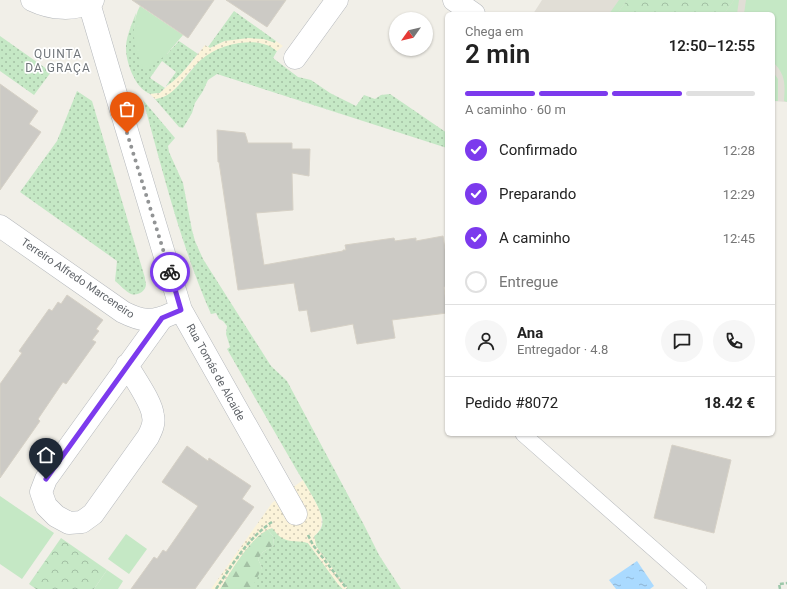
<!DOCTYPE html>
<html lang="pt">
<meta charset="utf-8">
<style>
:root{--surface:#fff;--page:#f6f6f6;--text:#222;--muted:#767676;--line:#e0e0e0;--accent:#7c3aed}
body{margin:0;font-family:Roboto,sans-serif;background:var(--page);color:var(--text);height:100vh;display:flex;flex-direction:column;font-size:15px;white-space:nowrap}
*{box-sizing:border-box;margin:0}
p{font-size:13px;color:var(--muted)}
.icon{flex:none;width:22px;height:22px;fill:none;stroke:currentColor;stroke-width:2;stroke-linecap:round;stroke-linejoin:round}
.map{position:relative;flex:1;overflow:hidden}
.sheet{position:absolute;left:445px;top:12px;width:330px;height:424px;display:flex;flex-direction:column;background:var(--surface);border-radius:6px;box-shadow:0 1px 3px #0004}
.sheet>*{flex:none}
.needle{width:26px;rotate:236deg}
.fabs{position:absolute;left:389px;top:12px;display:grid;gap:8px}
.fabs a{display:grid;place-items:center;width:44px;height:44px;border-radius:50%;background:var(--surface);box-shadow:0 1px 3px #0004;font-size:20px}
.pin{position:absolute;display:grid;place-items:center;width:34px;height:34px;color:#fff;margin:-41px -17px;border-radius:50% 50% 50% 0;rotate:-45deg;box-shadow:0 0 4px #0007}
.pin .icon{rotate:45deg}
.courier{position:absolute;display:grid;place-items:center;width:40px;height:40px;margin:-20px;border:3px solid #7c3aed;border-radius:50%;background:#fff;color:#222;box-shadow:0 1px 5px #0007}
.head em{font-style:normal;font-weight:600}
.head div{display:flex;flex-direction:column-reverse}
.head{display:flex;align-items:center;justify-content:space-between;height:68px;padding:0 20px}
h1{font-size:26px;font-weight:600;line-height:30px}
.bar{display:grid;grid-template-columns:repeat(4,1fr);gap:6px 4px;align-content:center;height:48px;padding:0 20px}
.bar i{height:5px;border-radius:3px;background:var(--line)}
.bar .current{background:var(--accent)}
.bar p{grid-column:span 4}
.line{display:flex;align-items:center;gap:10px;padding:0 20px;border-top:1px solid var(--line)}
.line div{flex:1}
.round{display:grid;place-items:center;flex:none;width:42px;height:42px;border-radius:21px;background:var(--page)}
ol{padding:0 20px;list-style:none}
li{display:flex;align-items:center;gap:12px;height:44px}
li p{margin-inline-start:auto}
li .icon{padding:4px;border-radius:50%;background:var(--accent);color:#fff;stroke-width:4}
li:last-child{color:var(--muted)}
li i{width:22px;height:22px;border:2px solid var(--line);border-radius:50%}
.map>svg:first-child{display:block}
</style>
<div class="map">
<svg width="787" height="589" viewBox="0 0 787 589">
<defs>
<pattern id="grass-dots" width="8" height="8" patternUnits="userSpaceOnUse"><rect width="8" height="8" fill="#c5e8c5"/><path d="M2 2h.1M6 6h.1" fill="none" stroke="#a3c0a4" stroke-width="1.8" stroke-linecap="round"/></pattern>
<pattern id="forest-firs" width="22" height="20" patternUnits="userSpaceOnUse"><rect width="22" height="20" fill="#c5e8c5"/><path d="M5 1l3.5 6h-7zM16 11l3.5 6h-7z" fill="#a3c0a4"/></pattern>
<pattern id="sand-dots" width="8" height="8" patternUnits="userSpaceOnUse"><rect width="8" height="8" fill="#fbf3d9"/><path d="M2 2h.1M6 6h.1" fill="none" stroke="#cec8b4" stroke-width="1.8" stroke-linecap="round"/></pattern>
<pattern id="park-crowns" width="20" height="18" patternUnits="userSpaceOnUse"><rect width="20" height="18" fill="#c5e8c5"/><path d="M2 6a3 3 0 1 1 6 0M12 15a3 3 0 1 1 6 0" fill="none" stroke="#a3c0a4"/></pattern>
<pattern id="water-ripples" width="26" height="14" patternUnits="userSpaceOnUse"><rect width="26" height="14" fill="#aadaff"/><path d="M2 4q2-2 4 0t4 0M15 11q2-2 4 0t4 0" fill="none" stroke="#8eb4d2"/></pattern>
</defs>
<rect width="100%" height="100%" fill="#f1efe8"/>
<polygon fill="#e1ded6" points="542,0 787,0 787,102 773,101 773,14 533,14"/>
<g fill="url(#grass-dots)">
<polygon points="234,11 276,41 275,43 263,39 225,41 210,48 208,47"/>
<path d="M 136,13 L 134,32 L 166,55 L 179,41 L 198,54 C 188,64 180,79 166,86 L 176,72 L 162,61 L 150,78 L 165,88 L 160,93 C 157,93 153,94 151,94 C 135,90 125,60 126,46 C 127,34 132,24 136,13 Z"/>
<polygon points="0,36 51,72 34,95 0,71"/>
<path d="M 250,41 L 269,45 L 277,51 L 273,58 L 298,77 L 311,80 L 330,93 L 356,106 L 364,95 L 375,99 L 381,95 L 390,94 L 447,133 L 447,148 L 217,74 L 208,80 L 203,91 L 195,103 L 192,113 L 183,128 L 179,127 L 155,99 C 181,95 190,63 213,50 C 224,44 238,43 250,41 Z"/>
<path d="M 77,91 L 92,101 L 145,278 C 145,281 146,283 146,285 C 145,292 137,296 131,294 C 125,291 120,285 115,281 L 117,261 L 20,192 L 57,141 Z"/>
<path d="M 143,100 L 175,138 L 168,146 L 169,152 L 183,183 L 192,230 L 195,241 L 203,259 L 271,366 L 287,381 L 364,525 L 379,555 L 401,589 L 348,589 L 316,546 L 314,536 C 320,532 324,525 322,518 C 319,505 303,481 296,469 C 273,429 250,389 227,349 L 230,347 L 226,334 L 227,326 L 223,321 L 219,319 L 216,313 L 211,314 C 181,246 163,172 143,100 Z"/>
<polygon points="273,528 292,541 302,541 308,543 338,584 343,589 246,589 262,568 258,559 263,552 274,545 273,536 267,529"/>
</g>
<path fill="url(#forest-firs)" d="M 267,529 L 273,536 L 274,545 L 263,552 L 258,559 L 262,568 L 253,586 L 246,589 L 220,589 C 232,569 247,542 267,529 Z"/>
<g fill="url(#sand-dots)">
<path d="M 248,38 L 263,39 L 275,43 L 276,41 L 283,46 L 277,51 C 266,42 254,41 239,43 C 219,46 203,55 190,71 C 178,84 174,96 155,99 L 150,94 L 160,93 C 167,86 174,81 181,74 C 189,66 198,54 205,45 L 210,48 L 225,41 Z"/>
<path d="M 303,480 C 311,496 333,522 314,536 L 316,546 L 348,589 L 343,589 L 338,584 L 308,543 C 300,540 290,543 282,538 C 278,536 275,531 272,528 C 252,534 231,571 220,589 L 211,589 L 272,503 Z"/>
</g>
<g fill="url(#park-crowns)">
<polygon points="627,0 734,0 724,14 617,14"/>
<polygon points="61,538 107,570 94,589 36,589 29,584"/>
</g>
<g fill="#c5e8c5">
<polygon points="619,0 627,0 617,14 609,14"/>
<polygon points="734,0 739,0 737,14 724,14"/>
<path d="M 746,0 L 787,0 L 787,102 L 784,101 C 785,84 786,75 773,62 L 773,14 L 744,14 Z"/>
<path d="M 140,6 L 183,35 L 166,55 L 144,71 C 142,65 139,59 137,53 C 132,39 133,18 140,6 Z"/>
<polygon points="773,72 778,79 778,101 773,101"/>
<polygon points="0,496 54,533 22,579 0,564"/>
<polygon points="126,534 147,549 129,574 108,559"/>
<polygon points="107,570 123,581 118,589 94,589"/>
</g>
<polygon fill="url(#water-ripples)" points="637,561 654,586 650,589 616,589 609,580"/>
<g fill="#cccac5" stroke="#d6d1c6">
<polygon points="132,0 214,0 188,38"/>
<polygon points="226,0 286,0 267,27"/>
<polygon points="0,84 38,111 29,124 41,132 0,190"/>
<polygon points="217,130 245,133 248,143 292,143 292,149 310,149 309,176 292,173 293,210 256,213 264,265 343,251 343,250 346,250 345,245 394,238 395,241 416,238 416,241 443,236 447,262 447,287 444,287 447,313 392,320 395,338 357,344 353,324 311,332 307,310 299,311 294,283 238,290 219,162 218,162"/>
<polygon points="67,295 103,320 96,329 99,331 92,340 96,342 66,384 63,382 38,419 40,421 0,478 0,384 22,353 19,351 49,309 52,311 58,302 61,304"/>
<polygon points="672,445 731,460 714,533 654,518"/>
<polygon points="187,446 208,461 209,458 251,486 242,499 254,507 195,589 131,589 154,557 157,559 163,550 166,552 198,506 162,482"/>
</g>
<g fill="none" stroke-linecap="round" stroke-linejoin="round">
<g stroke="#b5b8bc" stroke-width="16">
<polyline id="service" points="523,434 699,589"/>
</g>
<g stroke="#b5b8bc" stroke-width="23">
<g id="minor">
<path d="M 32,0 C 51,9 75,12 93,0"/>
<polyline points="454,0 474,14"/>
<polyline points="89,3 110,74 181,310 296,514"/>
<polyline points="295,58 337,0"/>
<path d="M 0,226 L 123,312 C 141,321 152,323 171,314"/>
<path d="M 127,365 C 134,378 152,402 153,416 C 155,424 151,431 148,437 L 93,514 L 82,522 L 69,523 L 56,516 L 46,506 L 41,492 L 46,479 L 162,318"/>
</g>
</g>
<g stroke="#9cc7a9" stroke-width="2.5" stroke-dasharray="4 2" stroke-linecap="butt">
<polyline points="308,535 313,545 347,589"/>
<path d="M 216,589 C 232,565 248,538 272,522"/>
<polyline points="780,589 779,584 787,583"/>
</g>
<use href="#service" stroke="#fff" stroke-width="15"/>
<use href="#minor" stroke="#fff" stroke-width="22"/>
</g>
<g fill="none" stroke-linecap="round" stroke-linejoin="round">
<polyline stroke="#929495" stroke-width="4" stroke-dasharray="0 7.2" points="127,133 170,272"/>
<polyline stroke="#7c3aed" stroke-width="5" points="46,479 162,318 181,310 170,272"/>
</g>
<g text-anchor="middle" stroke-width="3.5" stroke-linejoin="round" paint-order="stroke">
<g font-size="11" fill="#5f6368" stroke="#fff">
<text transform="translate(78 278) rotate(34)" y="4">Terreiro Alfredo Marceneiro</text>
<text transform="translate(216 372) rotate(61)" y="4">Rua Tomás de Alcaide</text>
</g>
<g font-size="12" letter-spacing="1" fill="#70757a" stroke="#fff">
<text x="58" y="58">QUINTA<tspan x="58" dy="14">DA GRAÇA</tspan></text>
</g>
</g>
</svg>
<div class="fabs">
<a><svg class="needle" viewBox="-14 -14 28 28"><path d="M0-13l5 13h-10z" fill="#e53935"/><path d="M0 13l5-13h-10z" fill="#767676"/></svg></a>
</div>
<div class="pin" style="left:127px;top:133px;background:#ea580c"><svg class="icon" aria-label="bag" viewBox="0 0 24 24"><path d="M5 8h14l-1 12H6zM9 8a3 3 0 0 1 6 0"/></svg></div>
<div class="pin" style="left:46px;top:479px;background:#1f2937"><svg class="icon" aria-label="home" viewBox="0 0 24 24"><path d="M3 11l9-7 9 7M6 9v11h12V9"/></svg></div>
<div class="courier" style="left:170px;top:272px"><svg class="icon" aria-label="bike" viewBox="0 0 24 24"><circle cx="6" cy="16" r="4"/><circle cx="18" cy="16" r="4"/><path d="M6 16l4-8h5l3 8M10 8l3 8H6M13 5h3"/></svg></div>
<section class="sheet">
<div class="head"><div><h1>2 min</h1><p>Chega em</p></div><em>12:50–12:55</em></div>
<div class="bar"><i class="current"></i><i class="current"></i><i class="current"></i><i></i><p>A caminho · 60 m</p></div>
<ol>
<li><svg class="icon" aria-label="check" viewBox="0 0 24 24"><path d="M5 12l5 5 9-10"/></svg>Confirmado<p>12:28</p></li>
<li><svg class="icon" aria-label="check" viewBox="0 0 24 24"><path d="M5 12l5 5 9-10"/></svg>Preparando<p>12:29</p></li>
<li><svg class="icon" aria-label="check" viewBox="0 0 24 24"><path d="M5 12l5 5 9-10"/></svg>A caminho<p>12:45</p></li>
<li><i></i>Entregue</li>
</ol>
<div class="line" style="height:72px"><a class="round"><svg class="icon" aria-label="person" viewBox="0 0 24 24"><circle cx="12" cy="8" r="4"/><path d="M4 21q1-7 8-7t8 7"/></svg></a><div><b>Ana</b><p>Entregador · 4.8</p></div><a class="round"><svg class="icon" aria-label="chat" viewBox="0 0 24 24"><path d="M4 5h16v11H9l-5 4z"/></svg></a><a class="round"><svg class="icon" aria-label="phone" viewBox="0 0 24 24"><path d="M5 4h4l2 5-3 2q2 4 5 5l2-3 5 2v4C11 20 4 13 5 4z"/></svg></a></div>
<div class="line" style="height:52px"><div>Pedido #8072</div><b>18.42 €</b></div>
</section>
</div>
